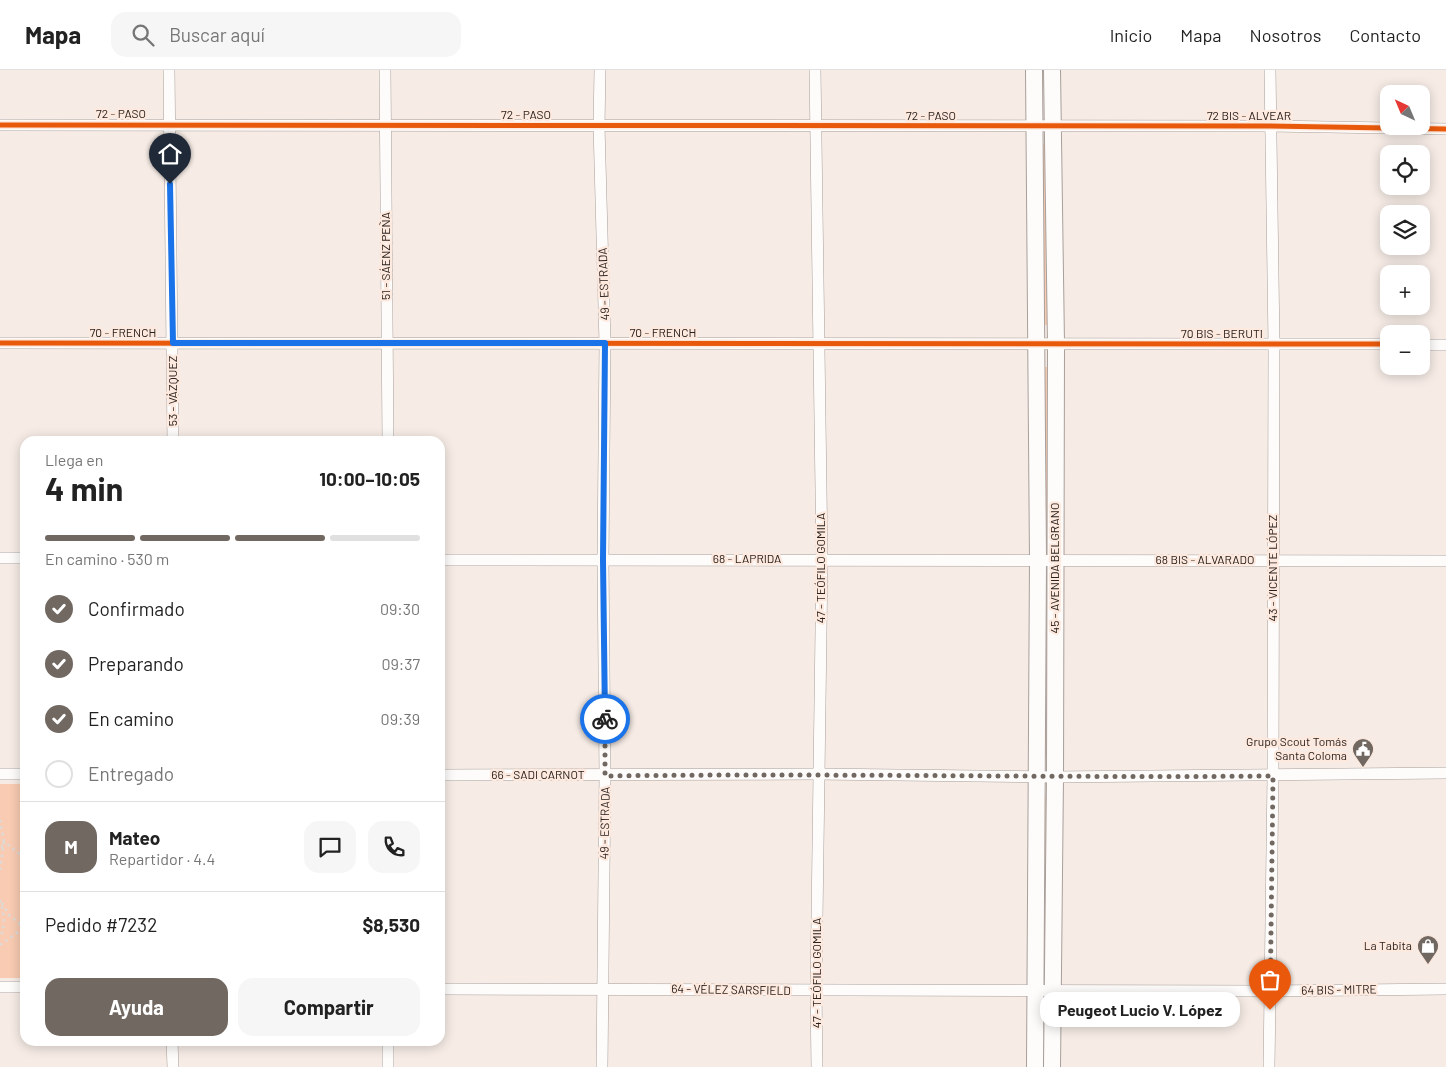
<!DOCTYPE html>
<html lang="es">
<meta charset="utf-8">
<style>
:root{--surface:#fff;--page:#f6f6f6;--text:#222;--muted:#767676;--line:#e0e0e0;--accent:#716862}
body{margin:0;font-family:Barlow,sans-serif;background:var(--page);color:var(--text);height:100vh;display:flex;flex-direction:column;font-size:19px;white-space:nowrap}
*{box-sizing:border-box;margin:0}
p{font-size:16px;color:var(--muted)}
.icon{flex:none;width:28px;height:28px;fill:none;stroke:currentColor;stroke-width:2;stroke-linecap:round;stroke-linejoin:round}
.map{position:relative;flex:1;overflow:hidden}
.panel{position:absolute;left:20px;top:366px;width:425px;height:610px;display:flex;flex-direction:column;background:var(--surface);border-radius:15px;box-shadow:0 2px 12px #0003}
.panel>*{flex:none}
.needle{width:32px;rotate:316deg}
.buttons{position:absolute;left:1380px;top:15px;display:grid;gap:10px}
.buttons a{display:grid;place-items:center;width:50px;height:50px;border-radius:10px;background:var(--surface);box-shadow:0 2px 12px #0003;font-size:25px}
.pin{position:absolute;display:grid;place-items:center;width:42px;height:42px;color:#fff;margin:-51px -21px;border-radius:50% 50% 50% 0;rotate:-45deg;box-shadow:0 0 5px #0007}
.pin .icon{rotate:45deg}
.courier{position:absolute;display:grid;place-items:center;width:50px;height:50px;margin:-25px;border:4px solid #1a73e8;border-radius:50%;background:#fff;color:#222;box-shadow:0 1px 6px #0007}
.bubble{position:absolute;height:35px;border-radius:15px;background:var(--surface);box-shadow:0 2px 12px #0003;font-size:16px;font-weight:700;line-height:35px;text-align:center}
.summary em{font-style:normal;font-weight:700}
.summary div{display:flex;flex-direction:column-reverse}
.summary{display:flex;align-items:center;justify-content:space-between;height:85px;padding:0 25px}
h1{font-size:32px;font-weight:700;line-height:38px}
.bar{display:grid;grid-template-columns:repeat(4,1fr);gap:8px 5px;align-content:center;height:60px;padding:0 25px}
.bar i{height:6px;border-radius:4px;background:var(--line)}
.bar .selected{background:var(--accent)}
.bar p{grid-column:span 4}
.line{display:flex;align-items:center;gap:12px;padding:0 25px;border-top:1px solid var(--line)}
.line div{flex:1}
.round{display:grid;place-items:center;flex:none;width:52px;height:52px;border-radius:15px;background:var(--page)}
ol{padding:0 25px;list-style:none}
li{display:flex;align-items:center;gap:15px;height:55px}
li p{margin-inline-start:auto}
li .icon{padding:5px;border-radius:50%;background:var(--accent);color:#fff;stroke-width:4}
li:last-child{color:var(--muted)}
li i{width:28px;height:28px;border:2px solid var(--line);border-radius:50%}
.action{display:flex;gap:10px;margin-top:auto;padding:10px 25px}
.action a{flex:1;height:58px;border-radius:15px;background:var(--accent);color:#fff;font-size:20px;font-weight:700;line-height:58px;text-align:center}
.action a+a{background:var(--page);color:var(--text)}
header{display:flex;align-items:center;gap:30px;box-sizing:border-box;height:70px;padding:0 25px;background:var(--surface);border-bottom:1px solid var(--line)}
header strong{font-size:24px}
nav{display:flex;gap:28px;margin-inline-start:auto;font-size:18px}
.search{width:350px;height:45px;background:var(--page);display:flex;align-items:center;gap:12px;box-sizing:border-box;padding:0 18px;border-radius:15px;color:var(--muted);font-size:19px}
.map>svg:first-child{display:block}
</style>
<header>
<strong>Mapa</strong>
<div class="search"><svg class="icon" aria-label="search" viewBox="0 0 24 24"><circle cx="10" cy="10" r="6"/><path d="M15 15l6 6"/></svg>Buscar aquí</div>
<nav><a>Inicio</a><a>Mapa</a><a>Nosotros</a><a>Contacto</a></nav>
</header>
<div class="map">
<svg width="1446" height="997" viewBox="0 0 1446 997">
<rect width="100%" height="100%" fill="#f6ebe5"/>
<g fill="#f8cbb2">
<polygon points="1040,74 1045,74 1049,255 1043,255"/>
<polygon points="1042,297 1048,297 1047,474 1042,474"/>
<rect x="1043" y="508" width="5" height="177"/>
<rect x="0" y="714" width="25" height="194"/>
<rect x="1043" y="725" width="5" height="177"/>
</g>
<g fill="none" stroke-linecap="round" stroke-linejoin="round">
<g stroke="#a89f9a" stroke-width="12">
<g id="street">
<polyline points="169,0 173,371"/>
<polyline points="385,0 388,371"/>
<polyline points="600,0 599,56 605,273 603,490 605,705 602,997"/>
<polyline points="815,0 822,489 816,921 817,997"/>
<polyline points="0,55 1270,56 1446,59"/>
<polyline points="0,273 1389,274"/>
<polyline points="1421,275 1446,275"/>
<polyline points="0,488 25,488"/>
<polyline points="440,490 1446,491"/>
<polyline points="0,704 25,704"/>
<polyline points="440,705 818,704 1055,707 1446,703"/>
<polyline points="0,917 25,917"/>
<polyline points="440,919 1270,921 1446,919"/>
<polyline points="172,971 173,997"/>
<polyline points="388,971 388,997"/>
<polyline points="1269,997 1273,706 1274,274 1270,0"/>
</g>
</g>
<g stroke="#a89f9a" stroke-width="18">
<g id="secondary">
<polyline points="1034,0 1038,490 1035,997"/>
<polyline points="1052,997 1055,707 1056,274 1052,0"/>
</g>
</g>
<g stroke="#dddad7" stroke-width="2.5" stroke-dasharray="2.5 4" stroke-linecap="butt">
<polyline points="0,750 4,772 0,781"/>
<polyline points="0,800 4,772 25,788"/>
<path d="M 0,830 C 4,844 6,854 0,868"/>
<polyline points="2,833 9,845 25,858"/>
<polyline points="0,875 18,862 25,864"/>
</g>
<use href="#street" stroke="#fefcfb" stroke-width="11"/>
<use href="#secondary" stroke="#fefcfb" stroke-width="16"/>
<g stroke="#fde9de" stroke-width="8">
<g id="cycleway">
<polyline points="0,55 1270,56 1446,59"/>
<polyline points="0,273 1389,274"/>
</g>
</g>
<use href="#cycleway" stroke="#e8590c" stroke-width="5"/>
</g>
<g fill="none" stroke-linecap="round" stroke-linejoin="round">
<path stroke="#716862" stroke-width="5" stroke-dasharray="0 9" d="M 605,649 L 605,706 C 828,703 1051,708 1273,706 L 1270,940"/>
<polyline stroke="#1a73e8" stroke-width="6" points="170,114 173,273 605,273 603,490 605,649"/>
</g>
<defs>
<g id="civic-pin" transform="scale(1.125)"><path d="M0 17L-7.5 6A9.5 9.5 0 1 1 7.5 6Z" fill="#716862" stroke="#fde9de"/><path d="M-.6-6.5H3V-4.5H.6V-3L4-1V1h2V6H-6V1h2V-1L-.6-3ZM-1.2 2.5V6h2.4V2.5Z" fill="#fff"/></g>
<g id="shop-pin" transform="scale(1.125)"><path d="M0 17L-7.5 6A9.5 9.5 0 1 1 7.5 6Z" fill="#716862" stroke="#fde9de"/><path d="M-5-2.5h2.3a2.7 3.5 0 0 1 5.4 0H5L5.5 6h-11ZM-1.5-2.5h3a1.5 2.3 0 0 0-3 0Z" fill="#fff"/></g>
</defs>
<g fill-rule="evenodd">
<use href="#civic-pin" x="1363" y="679"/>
<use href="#shop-pin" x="1428" y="876"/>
</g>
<g text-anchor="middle" stroke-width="4.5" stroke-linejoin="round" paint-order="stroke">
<g font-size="12" fill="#2a211c" stroke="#fde9de">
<text x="121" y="48">72 - PASO</text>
<text x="526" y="49">72 - PASO</text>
<text x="931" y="50">72 - PASO</text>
<text x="1249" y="50">72 BIS - ALVEAR</text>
<text transform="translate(386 186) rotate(-90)" y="4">51 - SÁENZ PEÑA</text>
<text transform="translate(604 214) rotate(-92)" y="4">49 - ESTRADA</text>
<text x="123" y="267">70 - FRENCH</text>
<text x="663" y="267">70 - FRENCH</text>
<text x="1222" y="268">70 BIS - BERUTI</text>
<text transform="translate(173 321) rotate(-90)" y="4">53 - VÁZQUEZ</text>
<text x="747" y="493">68 - LAPRIDA</text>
<text x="1205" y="494">68 BIS - ALVARADO</text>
<text transform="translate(821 498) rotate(-90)" y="4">47 - TEÓFILO GOMILA</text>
<text transform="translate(1055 498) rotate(-90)" y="4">45 - AVENIDA BELGRANO</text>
<text transform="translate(1273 498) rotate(-90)" y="4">43 - VICENTE LÓPEZ</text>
<text x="538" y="709">66 - SADI CARNOT</text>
<text transform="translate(605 753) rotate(-89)" y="4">49 - ESTRADA</text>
<text transform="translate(817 903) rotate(-90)" y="4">47 - TEÓFILO GOMILA</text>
<text transform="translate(731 920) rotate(1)" y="4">64 - VÉLEZ SARSFIELD</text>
<text transform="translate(1339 920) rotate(-1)" y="4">64 BIS - MITRE</text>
</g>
<g font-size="12" fill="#2a211c" stroke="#fde9de" text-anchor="end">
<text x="1347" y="676">Grupo Scout Tomás<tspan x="1347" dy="14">Santa Coloma</tspan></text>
<text x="1412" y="880">La Tabita</text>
</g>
</g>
</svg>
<div class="buttons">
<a><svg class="needle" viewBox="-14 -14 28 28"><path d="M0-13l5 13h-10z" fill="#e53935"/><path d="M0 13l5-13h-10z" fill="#767676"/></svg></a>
<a><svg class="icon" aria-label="locate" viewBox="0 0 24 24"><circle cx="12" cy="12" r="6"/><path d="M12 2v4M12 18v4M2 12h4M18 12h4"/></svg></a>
<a><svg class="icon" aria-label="layers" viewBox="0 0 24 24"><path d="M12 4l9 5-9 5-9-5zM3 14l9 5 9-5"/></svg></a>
<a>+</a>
<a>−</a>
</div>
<div class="pin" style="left:1270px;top:940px;background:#ea580c"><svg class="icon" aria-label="bag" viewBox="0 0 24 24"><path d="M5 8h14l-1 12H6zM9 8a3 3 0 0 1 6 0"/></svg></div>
<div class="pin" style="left:170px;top:114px;background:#1f2937"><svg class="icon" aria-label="home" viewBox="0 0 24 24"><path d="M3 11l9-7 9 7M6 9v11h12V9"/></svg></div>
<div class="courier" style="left:605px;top:649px"><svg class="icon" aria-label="bike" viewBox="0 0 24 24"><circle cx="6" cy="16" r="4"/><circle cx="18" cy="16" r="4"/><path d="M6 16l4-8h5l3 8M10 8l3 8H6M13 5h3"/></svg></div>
<div class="bubble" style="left:1040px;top:922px;width:200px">Peugeot Lucio V. López</div>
<section class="panel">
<div class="summary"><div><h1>4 min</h1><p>Llega en</p></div><em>10:00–10:05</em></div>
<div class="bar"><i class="selected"></i><i class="selected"></i><i class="selected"></i><i></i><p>En camino · 530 m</p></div>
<ol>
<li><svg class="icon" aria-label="check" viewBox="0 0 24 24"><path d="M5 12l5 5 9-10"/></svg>Confirmado<p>09:30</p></li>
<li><svg class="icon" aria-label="check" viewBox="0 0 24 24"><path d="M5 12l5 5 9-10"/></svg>Preparando<p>09:37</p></li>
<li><svg class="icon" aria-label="check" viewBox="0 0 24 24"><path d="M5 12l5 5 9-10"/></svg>En camino<p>09:39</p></li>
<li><i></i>Entregado</li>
</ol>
<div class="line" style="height:90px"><b class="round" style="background:var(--accent);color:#fff">M</b><div><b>Mateo</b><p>Repartidor · 4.4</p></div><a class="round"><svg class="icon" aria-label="chat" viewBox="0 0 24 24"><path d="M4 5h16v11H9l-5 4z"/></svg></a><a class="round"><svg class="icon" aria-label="phone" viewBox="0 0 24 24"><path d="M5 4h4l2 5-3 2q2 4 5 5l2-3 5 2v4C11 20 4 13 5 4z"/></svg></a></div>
<div class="line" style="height:65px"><div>Pedido #7232</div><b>$8,530</b></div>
<div class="action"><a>Ayuda</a><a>Compartir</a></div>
</section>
</div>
